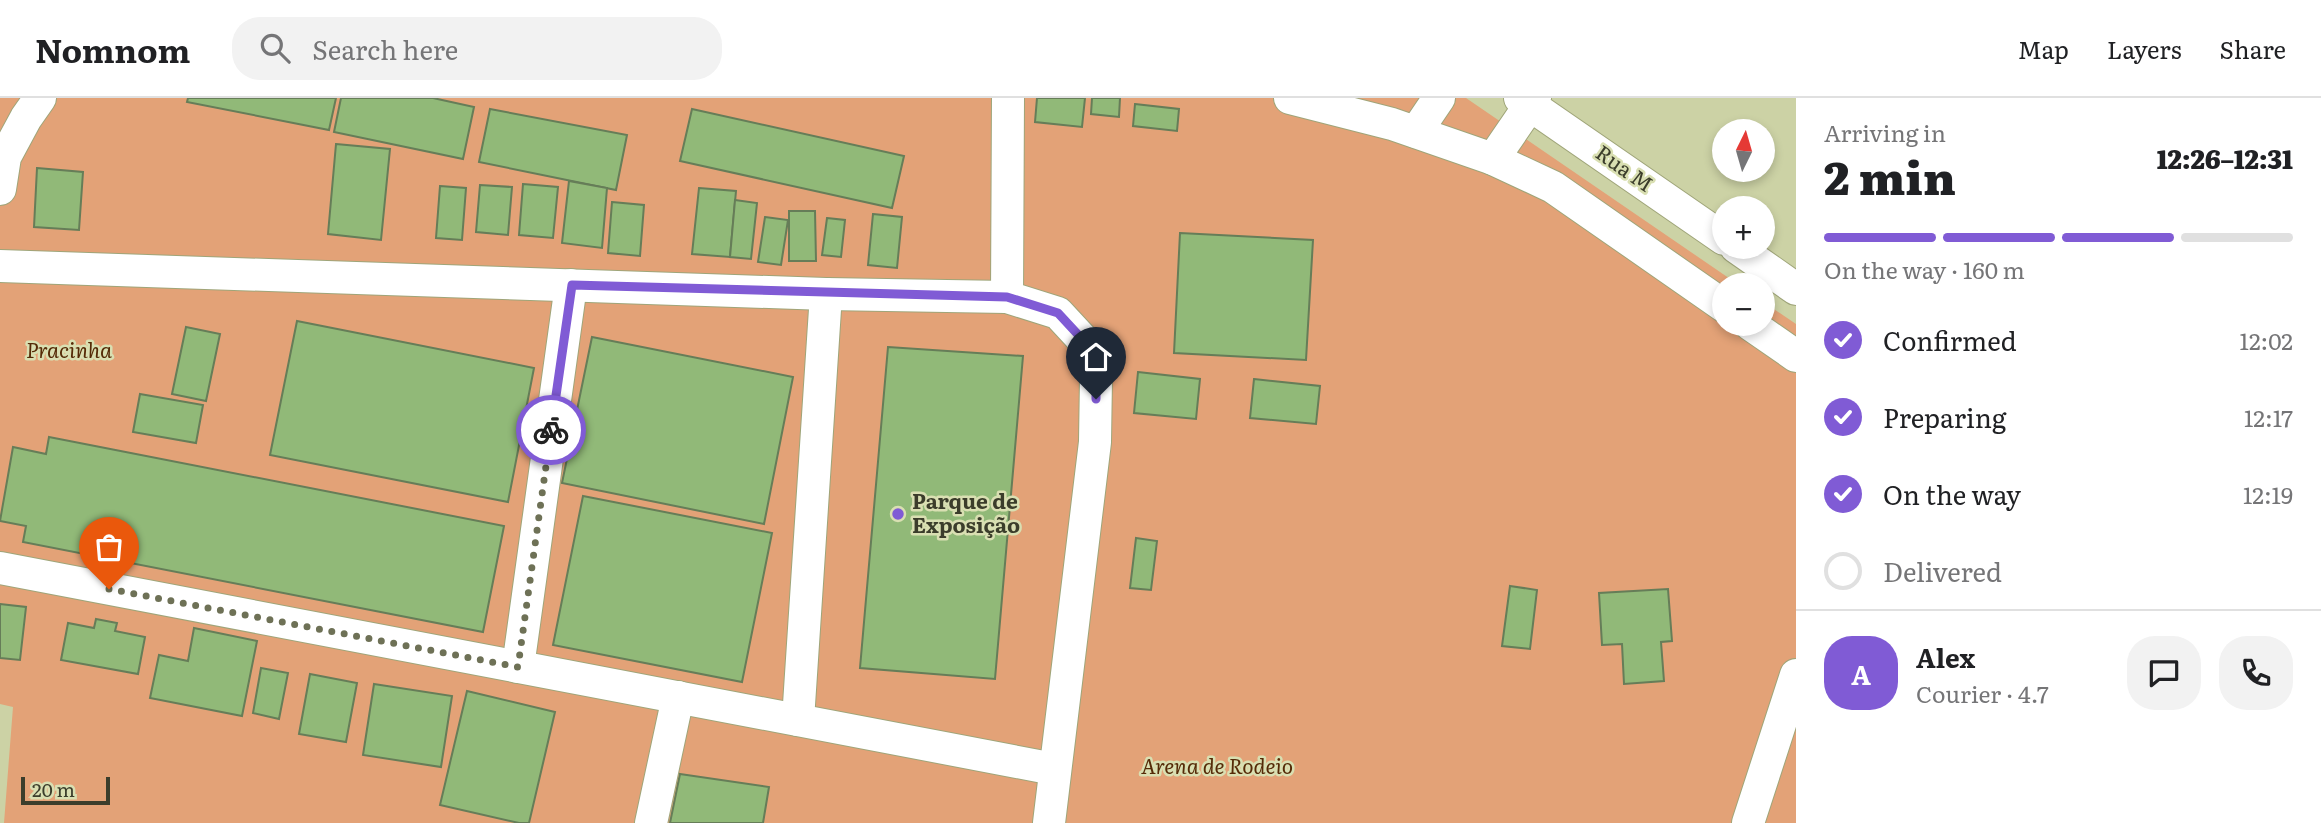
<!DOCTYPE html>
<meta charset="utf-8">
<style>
:root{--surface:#fff;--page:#f2f2f2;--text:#202124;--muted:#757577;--line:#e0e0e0;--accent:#805bd5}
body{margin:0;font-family:Literata,serif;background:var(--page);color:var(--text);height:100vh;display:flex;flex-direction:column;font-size:26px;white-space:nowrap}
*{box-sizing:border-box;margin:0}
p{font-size:23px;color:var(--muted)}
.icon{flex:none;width:38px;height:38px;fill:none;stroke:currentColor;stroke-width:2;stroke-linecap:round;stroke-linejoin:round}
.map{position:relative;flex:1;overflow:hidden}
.sheet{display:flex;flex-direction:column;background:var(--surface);width:525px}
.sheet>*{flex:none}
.needle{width:46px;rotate:5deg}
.buttons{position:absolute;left:1712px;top:21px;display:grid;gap:14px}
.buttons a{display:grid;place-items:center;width:63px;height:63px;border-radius:50%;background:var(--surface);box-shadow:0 4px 10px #0003;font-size:35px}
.scale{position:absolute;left:21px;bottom:18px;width:89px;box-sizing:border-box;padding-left:7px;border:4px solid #3b3d2b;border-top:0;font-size:19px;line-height:24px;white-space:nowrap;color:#3b3d2b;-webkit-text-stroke:5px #d9dfb2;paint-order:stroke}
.pin{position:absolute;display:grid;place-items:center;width:60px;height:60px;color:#fff;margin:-72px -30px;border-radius:50% 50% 50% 0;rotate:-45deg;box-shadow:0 0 7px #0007}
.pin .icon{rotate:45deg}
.courier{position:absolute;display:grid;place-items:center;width:70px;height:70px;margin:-35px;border:5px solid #805bd5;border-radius:50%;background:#fff;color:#222;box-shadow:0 2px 9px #0007}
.head em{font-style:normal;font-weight:800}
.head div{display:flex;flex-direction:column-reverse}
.head{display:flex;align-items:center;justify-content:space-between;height:119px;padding:0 28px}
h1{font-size:46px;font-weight:800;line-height:52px}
.bar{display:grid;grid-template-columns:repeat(4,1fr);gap:10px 7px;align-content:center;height:84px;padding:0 28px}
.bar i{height:9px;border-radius:5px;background:var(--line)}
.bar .selected{background:var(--accent)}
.bar p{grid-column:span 4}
.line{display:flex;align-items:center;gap:18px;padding:0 28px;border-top:2px solid var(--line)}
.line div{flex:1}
.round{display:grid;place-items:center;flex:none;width:74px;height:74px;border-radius:28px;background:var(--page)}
ol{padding:0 28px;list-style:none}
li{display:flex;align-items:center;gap:21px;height:77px}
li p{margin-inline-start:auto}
li .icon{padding:7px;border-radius:50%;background:var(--accent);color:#fff;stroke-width:4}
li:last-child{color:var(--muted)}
li i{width:38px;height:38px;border:4px solid var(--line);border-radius:50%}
header{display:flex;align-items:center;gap:42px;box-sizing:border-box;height:98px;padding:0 35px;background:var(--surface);border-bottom:2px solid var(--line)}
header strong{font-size:33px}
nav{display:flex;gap:38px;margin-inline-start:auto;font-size:24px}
.search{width:490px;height:63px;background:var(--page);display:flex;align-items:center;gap:18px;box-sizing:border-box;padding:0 24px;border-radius:28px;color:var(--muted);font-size:26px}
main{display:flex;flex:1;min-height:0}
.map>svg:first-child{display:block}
</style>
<header>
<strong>Nomnom</strong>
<div class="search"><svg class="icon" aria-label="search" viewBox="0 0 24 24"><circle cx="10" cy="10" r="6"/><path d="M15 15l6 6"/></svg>Search here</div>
<nav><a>Map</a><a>Layers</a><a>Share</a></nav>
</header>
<main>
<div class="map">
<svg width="1796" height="725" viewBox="0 0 1796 725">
<rect width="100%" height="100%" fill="#ccd2a5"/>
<polygon fill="#e3a277" points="0,0 1466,0 1739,187 1724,187 1724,226 1762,226 1762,203 1796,226 1796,725 4,725 13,609 0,606"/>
<g fill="#91b978" stroke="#667d58" stroke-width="2">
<polygon points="188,0 336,0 329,32 187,4"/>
<polygon points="341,0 433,0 474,9 463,61 334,34"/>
<polygon points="1037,0 1085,0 1082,29 1035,24"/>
<polygon points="1092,0 1120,0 1119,19 1091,16"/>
<polygon points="1135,6 1179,11 1177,33 1133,28"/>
<polygon points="490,11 627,37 616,92 479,64"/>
<polygon points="692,11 904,58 892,110 680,63"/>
<polygon points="336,46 390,51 381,142 328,136"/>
<polygon points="37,70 83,74 79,132 34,129"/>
<polygon points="569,83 607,90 602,150 562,145"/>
<polygon points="523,86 558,89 553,140 519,137"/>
<polygon points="480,87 512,89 508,137 476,134"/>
<polygon points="440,88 466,90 462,142 436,140"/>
<polygon points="699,90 736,93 730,159 692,156"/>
<polygon points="735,102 757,105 751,161 730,159"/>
<polygon points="612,104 644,107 640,158 608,155"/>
<polygon points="789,113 815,113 816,163 789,163"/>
<polygon points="873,116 902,119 897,170 868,167"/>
<polygon points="765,119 788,122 781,167 758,164"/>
<polygon points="827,120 845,122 841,159 822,157"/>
<polygon points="1180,135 1313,142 1306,262 1174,255"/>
<polygon points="297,223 534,270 508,404 270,357"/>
<polygon points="186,229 220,236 206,303 172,296"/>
<polygon points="592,239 793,279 764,426 562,385"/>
<polygon points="888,249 1023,258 995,581 860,570"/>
<polygon points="1138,274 1200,281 1196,321 1134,315"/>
<polygon points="1254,281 1320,288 1316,326 1250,320"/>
<polygon points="140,296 203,307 196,345 133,334"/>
<polygon points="49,339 504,428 483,534 23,444 26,428 0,423 13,349 46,356"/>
<polygon points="583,398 772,435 742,584 553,547"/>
<polygon points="1136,440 1157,443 1151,492 1130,490"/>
<polygon points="1510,488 1537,492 1530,551 1502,548"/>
<polygon points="1668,491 1672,543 1661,544 1664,583 1624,586 1622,546 1602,547 1599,495"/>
<polygon points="0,506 26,509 20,562 0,560"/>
<polygon points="96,521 117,525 115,533 145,539 138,576 61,562 68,525 94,530"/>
<polygon points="194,530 257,543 242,618 150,600 159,557 188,563"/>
<polygon points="261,570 288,575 279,621 253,615"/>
<polygon points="310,576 357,585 346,644 299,636"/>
<polygon points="374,586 452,598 441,669 363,657"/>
<polygon points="467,593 555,614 529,725 519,725 440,707"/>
<polygon points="680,676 769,689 763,725 670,725"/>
</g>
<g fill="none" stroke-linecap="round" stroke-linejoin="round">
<g stroke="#9fa579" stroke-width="34">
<g id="minor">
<polyline points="1290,0 1392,26 1493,61"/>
<polyline points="1520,0 1530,7 1493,61 1553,89 1724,208"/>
<polyline points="1535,0 1530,7 1724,141"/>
<polyline points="1416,34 1439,0"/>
<polyline points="0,91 5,59 26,20 40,0"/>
<polyline points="1736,149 1796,191"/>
<polyline points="0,168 826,196 1007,199 1058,215 1083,242 1096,280 1095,344 1049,725"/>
<polyline points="1007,199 1008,0"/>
<polyline points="1750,226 1796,258"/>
<polyline points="0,470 1054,671"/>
<polyline points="518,569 571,187"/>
<polyline points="798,622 826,196"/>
<polyline points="651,725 678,599"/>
<polyline points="1748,725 1796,577"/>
</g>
</g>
<use href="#minor" stroke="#fff" stroke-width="32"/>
</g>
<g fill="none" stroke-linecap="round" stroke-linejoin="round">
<polyline stroke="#6e7156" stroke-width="7" stroke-dasharray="0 12.6" points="109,491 518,569 551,332"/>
<polyline stroke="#805bd5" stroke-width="9" points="551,332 572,187 1007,199 1058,215 1083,242 1096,280 1096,301"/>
</g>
<circle fill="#805bd5" stroke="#d9dfb2" stroke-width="2.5" cx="898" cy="416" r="7"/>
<g text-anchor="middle" stroke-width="5" stroke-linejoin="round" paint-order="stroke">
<g font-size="21" fill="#3b3d2b" stroke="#d9dfb2">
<text transform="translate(1624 71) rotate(35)" y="7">Rua M</text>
</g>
<g font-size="21" font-style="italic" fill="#552a07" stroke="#d9dfb2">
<text x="69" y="260">Pracinha</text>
<text x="1217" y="676">Arena de Rodeio</text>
</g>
<g font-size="21" font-weight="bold" fill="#3b3d2b" stroke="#d9dfb2" text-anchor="start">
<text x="912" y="411">Parque de<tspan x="912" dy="24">Exposição</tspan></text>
</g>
</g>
</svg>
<div class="buttons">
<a><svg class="needle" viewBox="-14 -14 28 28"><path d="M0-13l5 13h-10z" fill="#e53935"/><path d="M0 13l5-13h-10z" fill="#757577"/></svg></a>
<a>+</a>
<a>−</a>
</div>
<div class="scale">20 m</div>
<div class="pin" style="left:109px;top:491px;background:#ea580c"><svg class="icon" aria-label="bag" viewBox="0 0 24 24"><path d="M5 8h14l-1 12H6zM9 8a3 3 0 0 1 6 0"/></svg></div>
<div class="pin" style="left:1096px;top:301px;background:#1f2937"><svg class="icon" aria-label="home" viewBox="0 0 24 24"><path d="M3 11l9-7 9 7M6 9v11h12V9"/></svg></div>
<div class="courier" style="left:551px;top:332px"><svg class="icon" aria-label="bike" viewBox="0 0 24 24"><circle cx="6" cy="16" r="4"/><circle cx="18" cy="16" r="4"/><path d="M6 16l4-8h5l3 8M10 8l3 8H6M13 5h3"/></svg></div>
</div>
<section class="sheet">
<div class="head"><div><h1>2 min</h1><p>Arriving in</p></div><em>12:26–12:31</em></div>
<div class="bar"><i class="selected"></i><i class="selected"></i><i class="selected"></i><i></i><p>On the way · 160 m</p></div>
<ol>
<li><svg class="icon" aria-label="check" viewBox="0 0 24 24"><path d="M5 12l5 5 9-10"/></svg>Confirmed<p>12:02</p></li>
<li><svg class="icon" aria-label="check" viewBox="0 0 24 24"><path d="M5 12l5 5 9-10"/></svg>Preparing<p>12:17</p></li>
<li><svg class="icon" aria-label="check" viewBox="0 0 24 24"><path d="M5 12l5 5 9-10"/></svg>On the way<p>12:19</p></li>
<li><i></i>Delivered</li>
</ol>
<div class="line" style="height:126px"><b class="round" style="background:var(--accent);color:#fff">A</b><div><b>Alex</b><p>Courier · 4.7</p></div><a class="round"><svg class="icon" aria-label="chat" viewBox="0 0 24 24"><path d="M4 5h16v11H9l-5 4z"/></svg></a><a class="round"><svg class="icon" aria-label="phone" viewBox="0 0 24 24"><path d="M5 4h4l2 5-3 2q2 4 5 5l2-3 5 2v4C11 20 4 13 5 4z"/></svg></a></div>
</section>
</main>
